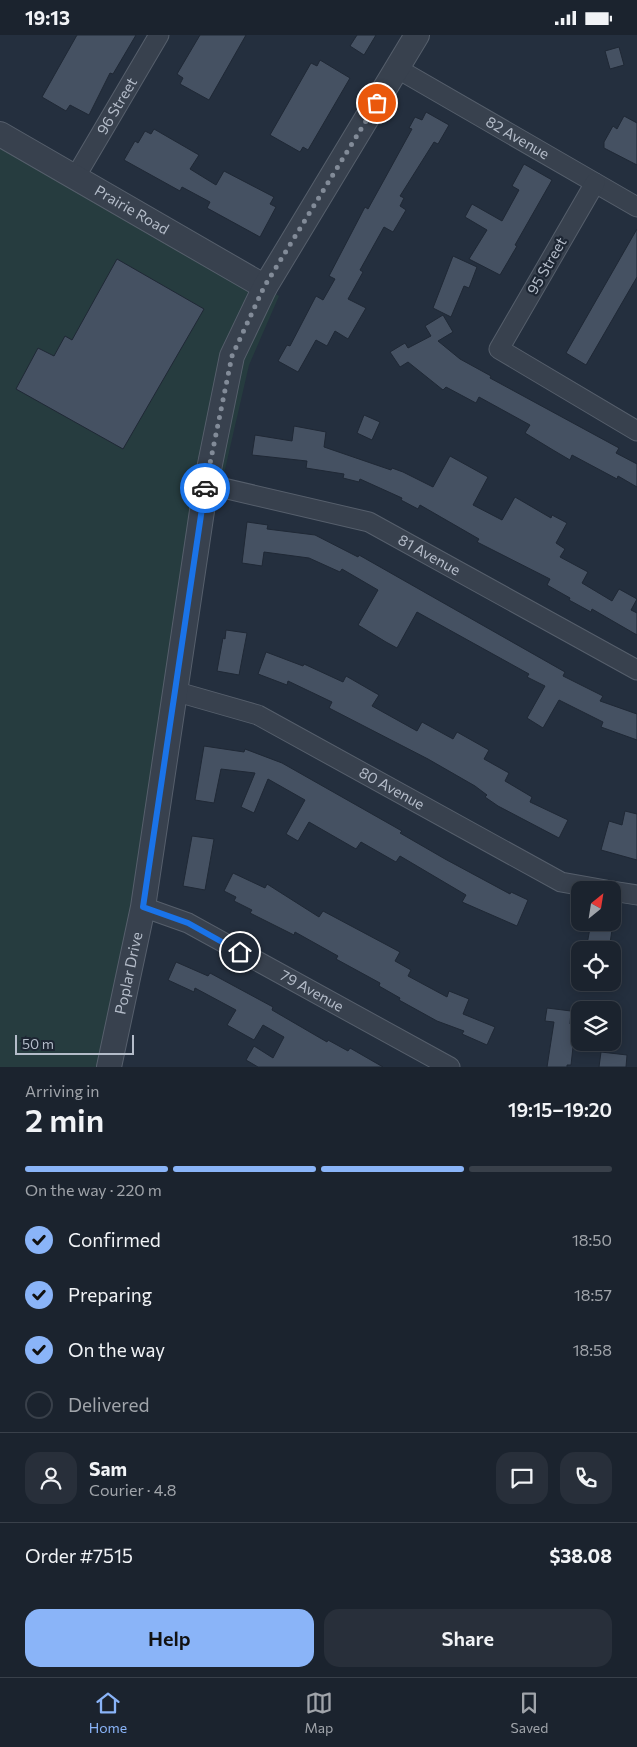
<!DOCTYPE html>
<meta charset="utf-8">
<style>
:root{--surface:#1b232e;--page:#282f3a;--text:#f1f3f6;--muted:#a0a4aa;--line:#39404a;--accent:#8ab4f8}
body{margin:0;font-family:Commissioner,sans-serif;background:var(--page);color:var(--text);height:100vh;display:flex;flex-direction:column;font-size:19px;white-space:nowrap}
*{box-sizing:border-box;margin:0}
p{font-size:16px;color:var(--muted)}
.icon{flex:none;width:28px;height:28px;fill:none;stroke:currentColor;stroke-width:2;stroke-linecap:round;stroke-linejoin:round}
.map{position:relative;height:1032px;overflow:hidden}
.side{display:flex;flex-direction:column;background:var(--surface);flex:1}
.side>*{flex:none}
.needle{width:32px;rotate:30deg}
.fabs{position:absolute;left:571px;top:846px;display:grid;gap:10px}
.fabs a{display:grid;place-items:center;width:50px;height:50px;border-radius:10px;background:var(--surface);box-shadow:0 2px 12px #0003,0 0 0 1px var(--line);font-size:25px}
.scale{position:absolute;left:15px;bottom:12px;width:119px;box-sizing:border-box;padding-left:5px;border:2px solid #b4bcc9;border-top:0;font-size:14px;line-height:18px;white-space:nowrap;color:#b4bcc9;-webkit-text-stroke:4px #1d2633;paint-order:stroke}
.pin{position:absolute;display:grid;place-items:center;width:42px;height:42px;color:#fff;margin:-21px;border:2px solid #fff;border-radius:50%;box-shadow:0 1px 5px #0007}
.courier{position:absolute;display:grid;place-items:center;width:50px;height:50px;margin:-25px;border:4px solid #1a73e8;border-radius:50%;background:#fff;color:#222;box-shadow:0 1px 6px #0007}
.head em{font-style:normal;font-weight:600}
.head div{display:flex;flex-direction:column-reverse}
.head{display:flex;align-items:center;justify-content:space-between;height:85px;padding:0 25px}
h1{font-size:32px;font-weight:600;line-height:38px}
.bar{display:grid;grid-template-columns:repeat(4,1fr);gap:8px 5px;align-content:center;height:60px;padding:0 25px}
.bar i{height:6px;border-radius:4px;background:var(--line)}
.bar .active{background:var(--accent)}
.bar p{grid-column:span 4}
.line{display:flex;align-items:center;gap:12px;padding:0 25px;border-top:1px solid var(--line)}
.line div{flex:1}
.round{display:grid;place-items:center;flex:none;width:52px;height:52px;border-radius:15px;background:var(--page)}
ol{padding:0 25px;list-style:none}
li{display:flex;align-items:center;gap:15px;height:55px}
li p{margin-inline-start:auto}
li .icon{padding:5px;border-radius:50%;background:var(--accent);color:#111;stroke-width:4}
li:last-child{color:var(--muted)}
li i{width:28px;height:28px;border:2px solid var(--line);border-radius:50%}
.action{display:flex;gap:10px;margin-top:auto;padding:10px 25px}
.action a{flex:1;height:58px;border-radius:15px;background:var(--accent);color:#111;font-size:20px;font-weight:600;line-height:58px;text-align:center}
.action a+a{background:var(--page);color:var(--text)}
.status{display:flex;justify-content:space-between;align-items:center;height:35px;padding:0 25px;background:var(--surface);direction:ltr}
.status svg{height:14px;fill:currentColor}
.tab-bar{display:flex;justify-content:space-around;align-items:center;height:70px;border-top:1px solid var(--line);background:var(--surface);font-size:14px;color:var(--muted)}
.tab-bar a{display:grid;justify-items:center;gap:2px}
.tab-bar .active{color:var(--accent)}
.map>svg:first-child{display:block}
</style>
<div class="status"><b>19:13</b><svg viewBox="0 0 49 12"><path d="M0 12V9h3v3zM5 12V6h3v6zM10 12V3h3v9zM15 12V0h3v12zM26 1h20v11H26zM47 4h2v5h-2z"/></svg></div>
<div class="map">
<svg width="637" height="1032" viewBox="0 0 637 1032">
<rect width="100%" height="100%" fill="#242f3e"/>
<polygon fill="#263c3f" points="0,90 87,139 279,261 249,330 174,656 109,1032 0,1032"/>
<g fill="#455162" stroke="#1f2835">
<polygon points="77,0 136,0 113,39 110,38 89,80 70,70 66,76 42,62"/>
<polygon points="200,0 246,0 209,65 180,49 183,43 177,39"/>
<polygon points="357,0 376,0 364,20 350,11"/>
<polygon points="619,12 624,30 610,34 605,16"/>
<polygon points="320,25 350,43 308,115 303,112 300,117 270,100 311,28 317,31"/>
<polygon points="426,77 449,90 438,109 434,107 400,161 404,163 400,171 406,175 393,197 384,192 360,235 363,237 348,264 366,273 348,304 335,296 327,311 316,305 298,337 278,326 287,310 290,311 316,261 323,265 335,244 329,241 365,172 368,174 384,145 412,94 409,93 415,82 422,85"/>
<polygon points="624,81 637,88 637,130 604,113 604,107 613,91 617,94"/>
<polygon points="154,94 199,120 190,134 216,150 224,136 274,162 270,169 276,172 260,202 207,173 210,167 182,152 180,156 124,125 135,106 138,108 145,96 151,99"/>
<polygon points="524,129 552,145 515,210 517,211 500,240 469,224 487,195 465,182 472,169 502,186 519,155 512,151"/>
<polygon points="637,194 637,242 586,330 566,318"/>
<polygon points="453,221 477,232 469,253 464,251 451,282 433,273"/>
<polygon points="117,224 204,274 123,414 16,354 38,313 54,321 65,301 72,305"/>
<polygon points="443,280 453,297 438,306 460,324 491,341 490,343 619,413 616,418 637,429 637,452 618,441 617,444 572,420 570,425 553,415 525,398 530,390 479,362 476,368 446,352 443,355 408,327 400,332 390,317 405,308 408,313 431,301 425,291"/>
<polygon points="364,380 380,387 372,405 357,398"/>
<polygon points="294,391 326,397 324,412 391,435 392,433 403,437 433,452 450,421 488,442 473,470 502,485 515,462 551,483 552,480 567,488 556,508 565,514 560,522 588,537 582,548 612,566 619,554 637,564 631,575 637,578 637,600 592,574 591,577 569,565 570,563 547,550 550,544 477,507 479,504 420,470 418,474 401,465 402,463 360,444 359,447 343,443 344,439 306,433 307,426 252,420 255,400 292,406"/>
<polygon points="247,487 268,490 267,494 315,500 358,522 359,520 565,637 563,641 603,661 600,666 637,679 637,705 601,692 603,687 559,665 543,693 527,683 545,651 527,642 529,639 417,577 397,613 386,607 358,590 378,555 342,534 340,537 309,523 264,517 262,531 242,528"/>
<polygon points="226,595 247,598 239,640 217,636 223,603 225,604"/>
<polygon points="266,617 303,631 304,629 343,647 346,641 379,660 372,671 417,696 422,687 453,704 457,697 489,715 484,724 509,738 505,746 532,762 530,767 568,785 559,803 498,771 485,762 487,760 475,751 428,724 329,673 332,667 288,646 287,650 258,639"/>
<polygon points="204,711 244,717 245,714 282,728 402,796 400,798 445,824 510,859 511,857 528,865 517,891 462,867 466,860 400,821 396,827 361,807 356,814 309,787 298,806 286,799 305,765 268,744 254,778 241,772 255,738 221,734 214,768 195,765"/>
<polygon points="625,776 637,779 637,825 601,815 609,786 622,790"/>
<polygon points="192,801 214,804 205,855 183,851"/>
<polygon points="233,838 265,853 267,849 319,882 323,876 400,917 395,926 411,935 408,941 447,962 449,956 469,964 463,979 495,992 487,1010 462,999 464,996 437,986 399,965 400,963 379,951 380,948 336,924 338,921 295,897 294,900 250,878 252,875 234,866 236,862 224,856"/>
<polygon points="594,888 613,888 609,915 586,915 590,893 593,893"/>
<polygon points="176,927 208,941 210,938 273,972 272,975 327,1007 328,1005 348,1016 350,1013 383,1032 258,1032 246,1025 254,1011 273,1023 284,1002 263,990 254,1005 227,990 236,975 195,953 194,957 168,945"/>
<polygon points="547,973 571,976 570,989 580,991 578,1004 574,1003 571,1030 567,1030 567,1032 547,1032 554,987 545,986"/>
<polygon points="601,1017 627,1020 626,1032 599,1032"/>
</g>
<g fill="none" stroke-linecap="round" stroke-linejoin="round">
<g stroke="#565f6c" stroke-width="21">
<g id="minor">
<path id="s1" d="M 398,34 L 637,172"/>
<path id="s2" d="M 76,141 L 159,0"/>
<polyline points="595,148 499,314 637,396"/>
<path id="s3" d="M 206,449 L 369,487 L 637,635"/>
<path id="s4" d="M 174,656 L 258,680 L 561,847 L 606,855"/>
<polyline points="612,856 637,860"/>
<path id="s5" d="M 143,872 L 188,888 L 450,1032"/>
</g>
</g>
<g stroke="#565f6c" stroke-width="26">
<g id="tertiary">
<path id="s6" d="M 0,99 L 265,252"/>
<path id="s7" d="M 109,1032 L 143,872 L 206,449 L 232,321 L 265,252 L 417,0"/>
</g>
</g>
<use href="#minor" stroke="#38414e" stroke-width="19"/>
<use href="#tertiary" stroke="#38414e" stroke-width="24"/>
</g>
<g fill="none" stroke-linecap="round" stroke-linejoin="round">
<polyline stroke="#828b98" stroke-width="5" stroke-dasharray="0 9" points="205,453 232,321 264,252 377,68"/>
<polyline stroke="#1a73e8" stroke-width="6" points="205,453 143,872 188,888 240,917"/>
</g>
<g text-anchor="middle" stroke-width="4.5" stroke-linejoin="round" paint-order="stroke">
<g font-size="15" fill="#b4bcc9" stroke="#1d2633">
<text dy="5" stroke="none"><textPath href="#s2" startOffset="81">96 Street</textPath></text>
<text dy="5" stroke="none"><textPath href="#s1" startOffset="138">82 Avenue</textPath></text>
<text dy="5" stroke="none"><textPath href="#s6" startOffset="152">Prairie Road</textPath></text>
<text transform="translate(547 231) rotate(-60)" y="5">95 Street</text>
<text dy="5" stroke="none"><textPath href="#s3" startOffset="236">81 Avenue</textPath></text>
<text dy="5" stroke="none"><textPath href="#s4" startOffset="240">80 Avenue</textPath></text>
<text dy="5" stroke="none"><textPath href="#s7" startOffset="96">Poplar Drive</textPath></text>
<text dy="5" stroke="none"><textPath href="#s5" startOffset="189">79 Avenue</textPath></text>
</g>
</g>
</svg>
<div class="fabs">
<a><svg class="needle" viewBox="-14 -14 28 28"><path d="M0-13l5 13h-10z" fill="#e53935"/><path d="M0 13l5-13h-10z" fill="#a0a4aa"/></svg></a>
<a><svg class="icon" aria-label="locate" viewBox="0 0 24 24"><circle cx="12" cy="12" r="6"/><path d="M12 2v4M12 18v4M2 12h4M18 12h4"/></svg></a>
<a><svg class="icon" aria-label="layers" viewBox="0 0 24 24"><path d="M12 4l9 5-9 5-9-5zM3 14l9 5 9-5"/></svg></a>
</div>
<div class="scale">50 m</div>
<div class="pin" style="left:377px;top:68px;background:#ea580c"><svg class="icon" aria-label="bag" viewBox="0 0 24 24"><path d="M5 8h14l-1 12H6zM9 8a3 3 0 0 1 6 0"/></svg></div>
<div class="pin" style="left:240px;top:917px;background:#1f2937"><svg class="icon" aria-label="home" viewBox="0 0 24 24"><path d="M3 11l9-7 9 7M6 9v11h12V9"/></svg></div>
<div class="courier" style="left:205px;top:453px"><svg class="icon" aria-label="car" viewBox="0 0 24 24"><path d="M5 17H2v-5l4-1 3-4h7l3 4 3 1v5h-3M9 17h6M6 11h13"/><circle cx="7" cy="17" r="2"/><circle cx="17" cy="17" r="2"/></svg></div>
</div>
<section class="side">
<div class="head"><div><h1>2 min</h1><p>Arriving in</p></div><em>19:15–19:20</em></div>
<div class="bar"><i class="active"></i><i class="active"></i><i class="active"></i><i></i><p>On the way · 220 m</p></div>
<ol>
<li><svg class="icon" aria-label="check" viewBox="0 0 24 24"><path d="M5 12l5 5 9-10"/></svg>Confirmed<p>18:50</p></li>
<li><svg class="icon" aria-label="check" viewBox="0 0 24 24"><path d="M5 12l5 5 9-10"/></svg>Preparing<p>18:57</p></li>
<li><svg class="icon" aria-label="check" viewBox="0 0 24 24"><path d="M5 12l5 5 9-10"/></svg>On the way<p>18:58</p></li>
<li><i></i>Delivered</li>
</ol>
<div class="line" style="height:90px"><a class="round"><svg class="icon" aria-label="person" viewBox="0 0 24 24"><circle cx="12" cy="8" r="4"/><path d="M4 21q1-7 8-7t8 7"/></svg></a><div><b>Sam</b><p>Courier · 4.8</p></div><a class="round"><svg class="icon" aria-label="chat" viewBox="0 0 24 24"><path d="M4 5h16v11H9l-5 4z"/></svg></a><a class="round"><svg class="icon" aria-label="phone" viewBox="0 0 24 24"><path d="M5 4h4l2 5-3 2q2 4 5 5l2-3 5 2v4C11 20 4 13 5 4z"/></svg></a></div>
<div class="line" style="height:65px"><div>Order #7515</div><b>$38.08</b></div>
<div class="action"><a>Help</a><a>Share</a></div>
</section>
<nav class="tab-bar">
<a class="active"><svg class="icon" aria-label="home" viewBox="0 0 24 24"><path d="M3 11l9-7 9 7M6 9v11h12V9"/></svg>Home</a>
<a><svg class="icon" aria-label="map" viewBox="0 0 24 24"><path d="M3 6l6-2 6 2 6-2v14l-6 2-6-2-6 2zM9 4v14M15 6v14"/></svg>Map</a>
<a><svg class="icon" aria-label="saved" viewBox="0 0 24 24"><path d="M7 4h10v16l-5-4-5 4z"/></svg>Saved</a>
</nav>
